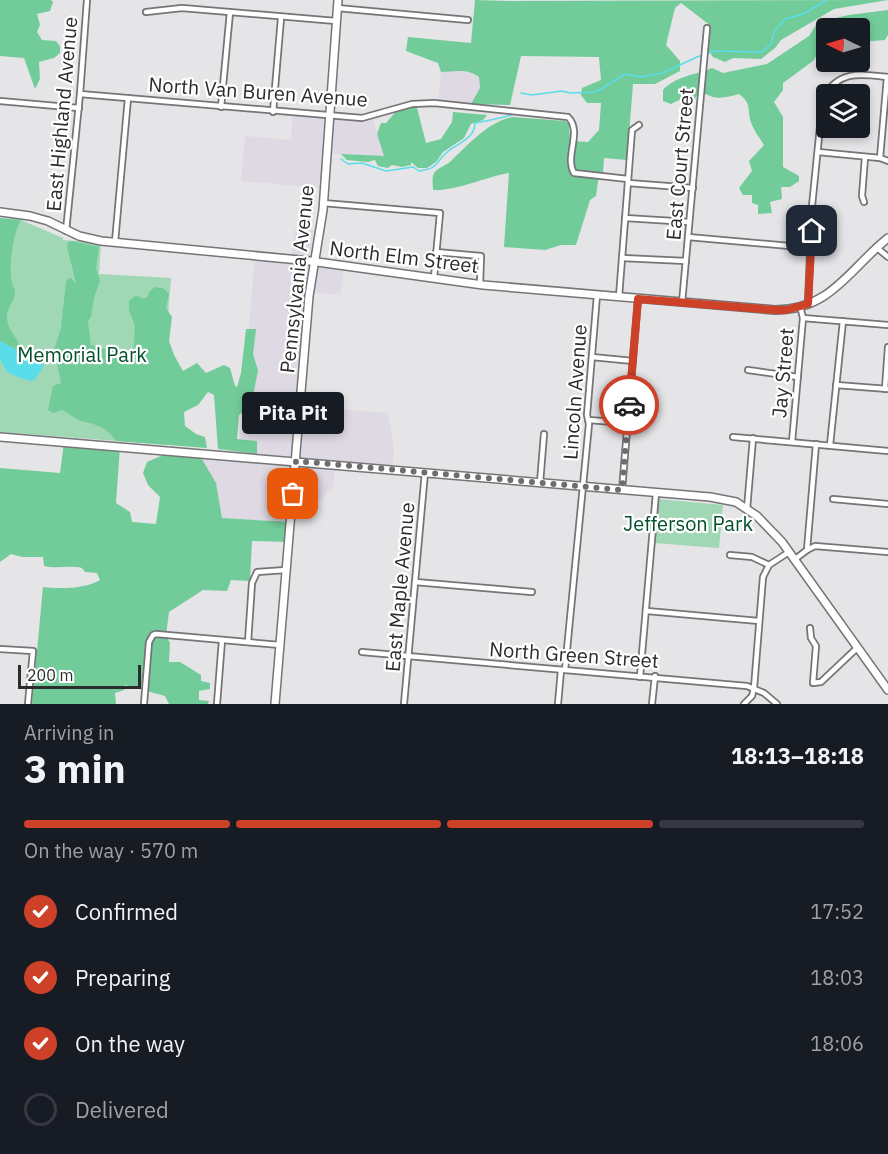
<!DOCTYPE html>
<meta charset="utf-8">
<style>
:root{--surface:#171b24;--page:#20242c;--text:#f1f3f6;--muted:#9ea1a6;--line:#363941;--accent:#cc4128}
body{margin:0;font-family:"IBM Plex Sans",sans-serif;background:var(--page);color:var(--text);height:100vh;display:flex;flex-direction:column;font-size:22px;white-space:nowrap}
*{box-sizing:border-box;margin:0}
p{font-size:20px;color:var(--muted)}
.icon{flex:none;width:33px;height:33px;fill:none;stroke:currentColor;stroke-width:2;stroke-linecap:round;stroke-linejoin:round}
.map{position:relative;height:704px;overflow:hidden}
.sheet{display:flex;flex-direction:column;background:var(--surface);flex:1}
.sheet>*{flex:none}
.needle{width:39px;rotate:275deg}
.controls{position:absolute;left:816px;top:18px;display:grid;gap:12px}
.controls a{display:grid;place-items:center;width:54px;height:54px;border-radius:6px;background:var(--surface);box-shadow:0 3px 9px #0003;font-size:30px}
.scale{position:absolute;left:18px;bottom:15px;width:123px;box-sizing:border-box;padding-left:6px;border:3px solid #2d2c2d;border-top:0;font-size:16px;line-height:21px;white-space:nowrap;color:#2d2c2d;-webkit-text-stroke:4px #fff;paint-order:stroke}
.pin{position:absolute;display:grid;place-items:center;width:51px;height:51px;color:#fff;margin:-26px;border-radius:12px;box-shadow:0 3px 9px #0006}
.courier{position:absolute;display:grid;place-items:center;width:60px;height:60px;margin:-30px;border:4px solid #cc4128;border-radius:50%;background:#fff;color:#222;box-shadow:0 2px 8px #0007}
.bubble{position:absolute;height:42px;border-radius:6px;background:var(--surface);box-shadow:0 3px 9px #0003;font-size:20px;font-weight:700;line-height:42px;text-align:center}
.headline em{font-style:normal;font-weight:700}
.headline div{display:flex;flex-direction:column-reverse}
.headline{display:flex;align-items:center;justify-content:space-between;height:102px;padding:0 24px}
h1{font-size:39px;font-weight:700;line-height:45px}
.bar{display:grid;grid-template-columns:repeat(4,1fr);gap:9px 6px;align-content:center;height:72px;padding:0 24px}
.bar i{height:8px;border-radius:4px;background:var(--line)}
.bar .active{background:var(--accent)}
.bar p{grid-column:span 4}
ol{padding:0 24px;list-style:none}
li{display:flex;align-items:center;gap:18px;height:66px}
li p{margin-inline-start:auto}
li .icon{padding:6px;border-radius:50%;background:var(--accent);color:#fff;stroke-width:4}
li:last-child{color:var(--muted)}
li i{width:33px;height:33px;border:3px solid var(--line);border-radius:50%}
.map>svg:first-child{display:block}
</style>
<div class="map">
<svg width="888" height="704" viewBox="0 0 888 704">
<rect width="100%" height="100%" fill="#e5e4e7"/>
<g fill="#ded9e3">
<polygon points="461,70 473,73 479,77 480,88 477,96 471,104 441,101 438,103 441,72"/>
<polygon points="293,112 329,116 372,116 384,157 327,153 324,188 241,181 245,136 291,140"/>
<polygon points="295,229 320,231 316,262 344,267 340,295 311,292 300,406 388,413 394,448 392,470 335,465 333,489 316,503 292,501 290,522 222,518 216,483 199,454 238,456 255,255 291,259"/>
</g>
<g fill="#a0d7b5">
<polygon points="0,218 21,220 63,238 63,240 101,243 99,274 171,278 163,375 170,445 0,432"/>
<polygon points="658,499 723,505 719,548 654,543"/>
</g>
<g fill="#72cc99">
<polygon points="0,0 51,0 53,2 50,11 37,14 40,25 37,32 42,40 56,41 60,46 60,53 54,58 39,62 40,79 35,89 24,58 0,56"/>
<path d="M 475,0 L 508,1 L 888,0 L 834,9 L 781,40 L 775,48 L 761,59 L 733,58 L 725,62 L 713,57 L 708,50 L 711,26 L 681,3 L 675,8 L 666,45 L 680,61 L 680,71 L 655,84 L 633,84 L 627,160 L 604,158 L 603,174 L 599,174 L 596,196 L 590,200 L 576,245 L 561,245 L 545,250 L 504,247 L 509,173 C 485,177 457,191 433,190 C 433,184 431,177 435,172 C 439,167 447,165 451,161 C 468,145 489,121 513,117 L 565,121 L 569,124 L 570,141 L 588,142 L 599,130 L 601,103 L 587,103 L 581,95 L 582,88 L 601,80 L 599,57 L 521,56 L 510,105 L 471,104 L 480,88 L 479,77 C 467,68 454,72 441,72 L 438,63 L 406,51 L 408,37 L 471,43 Z"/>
<path d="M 888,10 L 888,35 L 885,40 L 860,42 L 860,28 L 826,28 L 826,54 L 819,52 L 813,61 L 783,83 L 783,90 L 774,102 L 783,117 L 783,167 L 799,176 L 799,181 L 790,187 L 781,187 L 782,199 L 770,202 L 772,213 L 758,214 L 758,205 L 752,203 L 752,195 L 743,195 L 739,188 L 752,171 L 749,161 L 764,145 C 759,137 752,128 750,119 C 748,107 750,102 739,94 C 731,96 722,99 713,97 C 707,95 705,93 698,93 L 694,101 C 685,95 680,100 671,104 L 663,101 L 663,90 C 676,76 695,75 712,68 L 723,73 L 767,64 L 809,36 L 818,22 L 849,15 Z"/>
<polygon points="416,104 426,143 441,139 452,122 453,112 487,115 483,120 471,124 464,138 443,152 436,162 427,168 418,168 411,162 411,165 402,167 392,165 388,168 378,166 375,160 368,162 347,160 341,154 384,156 377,134 381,123 386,123 400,107"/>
<path d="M 0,218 L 21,220 C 13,233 8,268 12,283 C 13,290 15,285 15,292 C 15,302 6,308 7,318 C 8,333 22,341 22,356 L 16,353 L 15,349 L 0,341 Z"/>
<path d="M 72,241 L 99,247 L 96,268 L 100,281 L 94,298 L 91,317 L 88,321 L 91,345 L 133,357 L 135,325 L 129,310 L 129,301 L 136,295 L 141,298 L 147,298 L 149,292 L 155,287 L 163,288 L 169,294 L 166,308 L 172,317 L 169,341 L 174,355 L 183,371 L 197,363 L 206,373 L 224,365 L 230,368 L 235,386 L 237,387 L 241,373 L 246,329 L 256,329 L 253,354 L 258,370 L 251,407 L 239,415 L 237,439 L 257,441 L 257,454 L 218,449 L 214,395 L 208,392 L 198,405 L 184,412 L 185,426 L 196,434 L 205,437 L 207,448 L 116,441 C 106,425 94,425 79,420 C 73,418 68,412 62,410 L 53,413 L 48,410 L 53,386 L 61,383 L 54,350 L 61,328 L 66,282 L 68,279 L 71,278 L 76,283 L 67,247 L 68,242 Z"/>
<path d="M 64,442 L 120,447 L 116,503 L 130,512 L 132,522 L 156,524 L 160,497 L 148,485 L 143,473 L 147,462 L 170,452 L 199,454 L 216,483 L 222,518 L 290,522 L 289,542 L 252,541 L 250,581 L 231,580 L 227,591 L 203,590 L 169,612 L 166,635 L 170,643 L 169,662 L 180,662 L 201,675 L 201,681 L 210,683 L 210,689 L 199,691 L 199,700 L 209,701 L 208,704 L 169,704 L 165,696 L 125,685 L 124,690 L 115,693 L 116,704 L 32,704 L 43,587 C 59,589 86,589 100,580 L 97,573 L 85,572 L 82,568 C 68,565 57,569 44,566 L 43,557 L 22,557 L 11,554 L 0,562 L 0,468 L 60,473 Z"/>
</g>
<path fill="#5addea" d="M 0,341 L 15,349 L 17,353 C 26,359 35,355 44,362 L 42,369 L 34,380 L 30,381 L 15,376 L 7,372 L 0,359 Z"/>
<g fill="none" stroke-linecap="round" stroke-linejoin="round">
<g stroke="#5addea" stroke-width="1.5">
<polyline points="521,93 532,95 562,91 570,93 596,92 625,74 640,77 663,73 697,57 715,51 762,52 771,44 774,32 785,19 803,14 827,0"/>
<path d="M 341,159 L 348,164 L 362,163 L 386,171 L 413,167 L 419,171 C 439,168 434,164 446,153 C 455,144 475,140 475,123 C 488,121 500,118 512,115"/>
</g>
<g stroke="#757477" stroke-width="8">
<g id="street">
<polyline points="337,8 468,20"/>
<polyline points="146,12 182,8 336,21"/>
<path d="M 80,94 L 362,118 L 412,104 L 434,103 L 568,117 C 583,132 564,156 574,173 L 628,179"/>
<polyline points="0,101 79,108"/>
<polyline points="221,107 230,12"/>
<polyline points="273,112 281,18"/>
<polyline points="818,152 880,158 888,161"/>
<polyline points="880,158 887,77"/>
<polyline points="628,183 693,188"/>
<polyline points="864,202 862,196 865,157"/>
<polyline points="323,203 440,213 434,278"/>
<polyline points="625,218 689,222"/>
<polyline points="66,231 80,94 87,0"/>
<polyline points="688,237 812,248"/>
<polyline points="115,242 128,98"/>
<polyline points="876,247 888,257"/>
<polyline points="436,252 481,256 480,284"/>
<polyline points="622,258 686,261"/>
<polyline points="619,297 632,130 639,125"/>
<polyline points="682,303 707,28"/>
<path d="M 808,304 L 812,206 L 823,97 C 840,70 859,74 888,77"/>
<polyline points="803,318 888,325"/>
<polyline points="592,357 633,361"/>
<polyline points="748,370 798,377"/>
<polyline points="836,385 888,389"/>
<polyline points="885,389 888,347"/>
<polyline points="588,420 628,423"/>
<polyline points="733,437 888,451"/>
<polyline points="792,442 803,318 800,306"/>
<polyline points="830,445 843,321"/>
<polyline points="540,483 544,434"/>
<polyline points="622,490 638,299"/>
<polyline points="833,499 888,504"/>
<polyline points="747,509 753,438"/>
<polyline points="807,550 816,444"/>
<polyline points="730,555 752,557 769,565"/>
<polyline points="794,560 807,550 815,546 888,552"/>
<polyline points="415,582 532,592"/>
<polyline points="647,611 759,621"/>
<polyline points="810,628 811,638 816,646 813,683 821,682 857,648"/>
<polyline points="248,642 252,583 257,572 286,570"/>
<polyline points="0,649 33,651 28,704"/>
<polyline points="362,652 747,686 764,693 777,704"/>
<polyline points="565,670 589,424 587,415 597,295"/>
<polyline points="640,677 656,493"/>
<polyline points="144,704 149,642 153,635 156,634 280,645"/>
<polyline points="217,704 222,640"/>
<polyline points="404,704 425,472"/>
<polyline points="558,704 561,670"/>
<polyline points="652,704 655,676"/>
<polyline points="744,704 752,696 754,688 763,577 769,565 789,552"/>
</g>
</g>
<g stroke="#757477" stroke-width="10">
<g id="secondary">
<path d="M 0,212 L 30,216 L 48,221 L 79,236 L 101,241 L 310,261 L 483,285 L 775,310 C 831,310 850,268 888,238"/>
<polyline points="0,437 710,497 736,502 757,516 782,542 888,690"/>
<polyline points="275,704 309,296 323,210 338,0"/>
</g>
</g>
<use href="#street" stroke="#fff" stroke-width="4.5"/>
<use href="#secondary" stroke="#fff" stroke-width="7"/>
</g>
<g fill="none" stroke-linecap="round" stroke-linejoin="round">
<polyline stroke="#6d6c6e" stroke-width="6" stroke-dasharray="0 10.8" points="293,494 296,461 622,490 629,405"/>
<polyline stroke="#cc4128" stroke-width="8" points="629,405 638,299 775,310 786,310 808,304 812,231"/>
</g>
<g text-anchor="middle" stroke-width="4.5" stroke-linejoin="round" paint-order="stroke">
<g font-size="20" fill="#2d2c2d" stroke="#fff">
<text transform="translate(258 92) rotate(4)" y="7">North Van Buren Avenue</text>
<text transform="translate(62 114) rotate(-85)" y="7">East Highland Avenue</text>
<text transform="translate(680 164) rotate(-85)" y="7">East Court Street</text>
<text transform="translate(404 257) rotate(7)" y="7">North Elm Street</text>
<text transform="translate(297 279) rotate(-84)" y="7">Pennsylvania Avenue</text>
<text transform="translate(783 373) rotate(-85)" y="7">Jay Street</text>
<text transform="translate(575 392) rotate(-86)" y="7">Lincoln Avenue</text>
<text transform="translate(400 587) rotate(-85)" y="7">East Maple Avenue</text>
<text transform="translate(574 655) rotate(4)" y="7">North Green Street</text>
</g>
<g font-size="20" fill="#044f2e" stroke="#fff">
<text x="82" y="362">Memorial Park</text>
<text x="688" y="531">Jefferson Park</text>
</g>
</g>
</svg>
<div class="controls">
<a><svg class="needle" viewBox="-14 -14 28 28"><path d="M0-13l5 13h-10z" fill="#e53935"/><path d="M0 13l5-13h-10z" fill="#9ea1a6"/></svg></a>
<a><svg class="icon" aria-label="layers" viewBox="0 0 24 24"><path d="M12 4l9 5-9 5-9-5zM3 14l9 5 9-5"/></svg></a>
</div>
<div class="scale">200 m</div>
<div class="pin" style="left:293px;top:494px;background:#ea580c"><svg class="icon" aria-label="bag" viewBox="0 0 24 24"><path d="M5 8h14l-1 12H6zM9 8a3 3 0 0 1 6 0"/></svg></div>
<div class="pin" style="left:812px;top:231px;background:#1f2937"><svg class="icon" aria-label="home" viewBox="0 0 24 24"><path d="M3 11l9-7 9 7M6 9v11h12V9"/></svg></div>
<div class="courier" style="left:629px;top:405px"><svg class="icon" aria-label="car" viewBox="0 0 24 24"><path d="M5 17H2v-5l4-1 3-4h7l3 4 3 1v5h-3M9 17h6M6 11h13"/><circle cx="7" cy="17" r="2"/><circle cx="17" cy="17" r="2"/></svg></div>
<div class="bubble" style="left:242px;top:392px;width:102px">Pita Pit</div>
</div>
<section class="sheet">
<div class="headline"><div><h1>3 min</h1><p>Arriving in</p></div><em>18:13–18:18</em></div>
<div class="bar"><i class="active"></i><i class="active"></i><i class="active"></i><i></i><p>On the way · 570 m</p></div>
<ol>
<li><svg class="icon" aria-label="check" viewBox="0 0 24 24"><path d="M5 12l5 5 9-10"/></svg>Confirmed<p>17:52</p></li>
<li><svg class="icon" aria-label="check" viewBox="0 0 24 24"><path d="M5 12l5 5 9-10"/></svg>Preparing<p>18:03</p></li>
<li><svg class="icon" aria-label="check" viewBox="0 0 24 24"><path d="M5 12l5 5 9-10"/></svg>On the way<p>18:06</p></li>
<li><i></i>Delivered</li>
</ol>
</section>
